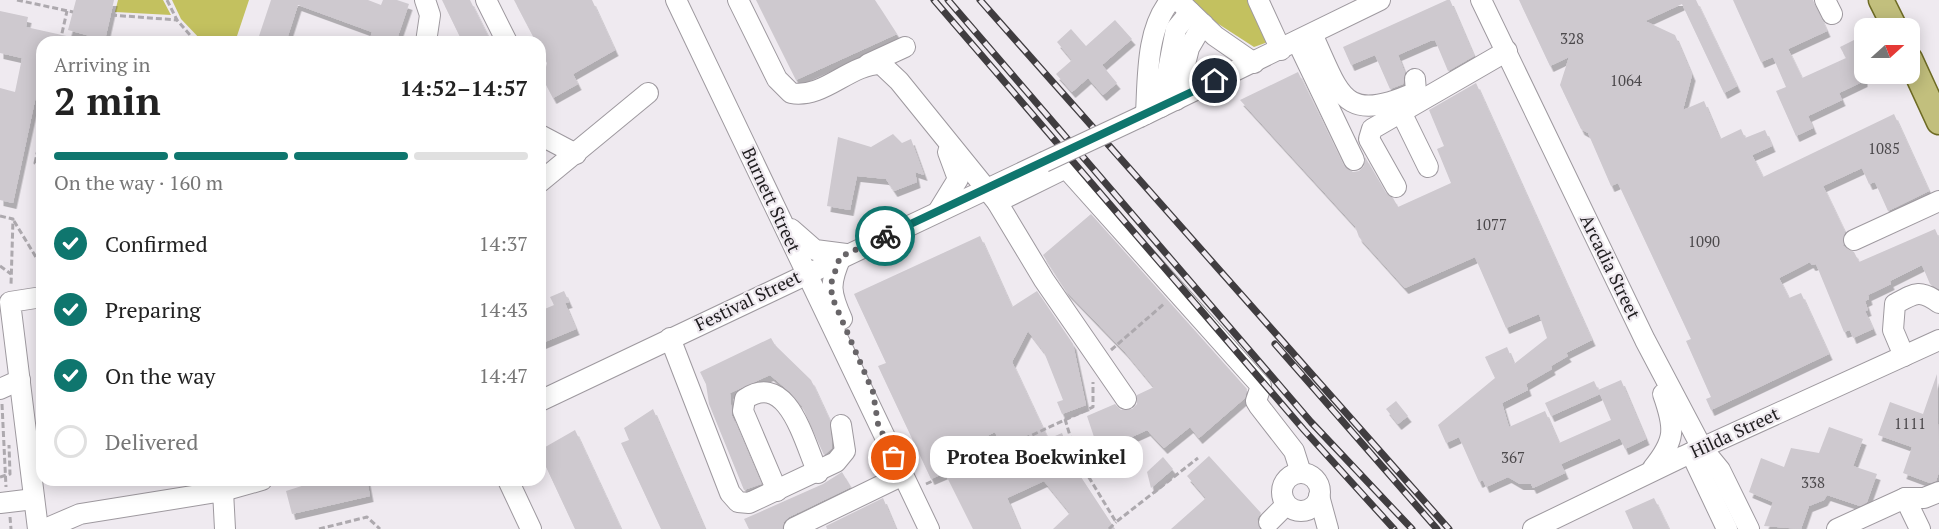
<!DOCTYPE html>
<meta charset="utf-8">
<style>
:root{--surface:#fff;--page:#f2f2f2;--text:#222;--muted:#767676;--line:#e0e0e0;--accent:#0f766e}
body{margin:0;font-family:"PT Serif",serif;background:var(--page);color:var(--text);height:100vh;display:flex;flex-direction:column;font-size:22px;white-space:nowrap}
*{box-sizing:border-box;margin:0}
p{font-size:20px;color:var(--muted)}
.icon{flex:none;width:33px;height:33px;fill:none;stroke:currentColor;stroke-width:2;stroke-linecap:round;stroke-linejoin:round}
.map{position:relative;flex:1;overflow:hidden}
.side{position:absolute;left:36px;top:36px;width:510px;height:450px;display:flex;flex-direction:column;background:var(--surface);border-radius:18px;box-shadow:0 3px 15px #0003}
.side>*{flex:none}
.needle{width:39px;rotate:69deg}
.fabs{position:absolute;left:1854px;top:18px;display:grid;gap:12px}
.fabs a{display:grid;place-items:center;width:66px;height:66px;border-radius:12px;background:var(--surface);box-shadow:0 3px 15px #0003;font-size:30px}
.pin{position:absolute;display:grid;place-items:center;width:51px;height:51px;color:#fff;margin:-26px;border:3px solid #fff;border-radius:50%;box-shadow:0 2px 6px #0007}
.courier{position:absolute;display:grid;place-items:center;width:60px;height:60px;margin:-30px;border:4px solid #0f766e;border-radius:50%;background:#fff;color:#222;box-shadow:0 2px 8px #0007}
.bubble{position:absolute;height:42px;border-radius:18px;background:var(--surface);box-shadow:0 3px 15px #0003;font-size:20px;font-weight:800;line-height:42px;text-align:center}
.overview em{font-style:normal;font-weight:800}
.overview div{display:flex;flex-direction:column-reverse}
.overview{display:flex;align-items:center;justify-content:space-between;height:102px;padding:0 18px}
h1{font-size:39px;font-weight:800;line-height:45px}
.bar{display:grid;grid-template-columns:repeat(4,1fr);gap:9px 6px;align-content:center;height:72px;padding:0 18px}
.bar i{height:8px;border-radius:4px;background:var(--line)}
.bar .active{background:var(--accent)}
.bar p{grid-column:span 4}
ol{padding:0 18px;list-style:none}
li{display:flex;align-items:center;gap:18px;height:66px}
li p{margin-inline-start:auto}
li .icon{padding:6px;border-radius:50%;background:var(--accent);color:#fff;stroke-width:4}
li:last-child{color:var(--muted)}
li i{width:33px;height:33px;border:3px solid var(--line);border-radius:50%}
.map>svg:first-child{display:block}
</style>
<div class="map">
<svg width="1939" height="529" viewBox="0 0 1939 529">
<defs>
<filter id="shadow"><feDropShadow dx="3.5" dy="6" stdDeviation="0" flood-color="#0004"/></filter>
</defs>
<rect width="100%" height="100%" fill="#efeaf0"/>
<g fill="#c3c15f">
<polygon points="118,0 163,0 171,15 115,12"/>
<polygon points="172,0 249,0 235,42 203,42 181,19"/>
<polygon points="1189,0 1248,0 1268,42 1254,47 1203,14"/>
</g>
<g fill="#cec9cf" fill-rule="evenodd" filter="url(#shadow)">
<polygon points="76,0 114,0 105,40 68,30"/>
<polygon points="271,0 368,0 381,5 383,0 397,0 409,4 396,42 369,42 372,32 298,5 286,42 257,42"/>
<polygon points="442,0 470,0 491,42 458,42 460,37"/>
<polygon points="514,0 592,0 615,50 573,74 578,84 553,98 543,79 547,63 540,49 540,42 536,42"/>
<polygon points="756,0 875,0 897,34 796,80"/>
<polygon points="1447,0 1450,0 1474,56 1448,71 1435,40 1430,41 1398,55 1405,73 1403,84 1390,89 1375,55 1351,65 1343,47"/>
<polygon points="1519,0 1696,0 1737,86 1724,93 1682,4 1645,21 1675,35 1692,75 1683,110 1704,101 1720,139 1741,129 1745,138 1765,130 1772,146 1752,155 1763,177 1894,114 1929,191 1888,211 1875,182 1869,184 1862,168 1823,186 1845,232 1843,246 1854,252 1859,262 1935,229 1939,238 1939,289 1930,284 1922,265 1890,281 1891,284 1868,295 1869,299 1865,301 1868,310 1865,311 1873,329 1853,338 1850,330 1844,332 1816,264 1812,265 1810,262 1779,278 1789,298 1801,293 1829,354 1711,410 1706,399 1711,397 1686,341 1691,339 1618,183 1611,186 1588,133 1581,129 1560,85 1569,57 1550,66"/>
<polygon points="1733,0 1813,0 1827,31 1788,49 1802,78 1846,58 1840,47 1858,38 1864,51 1864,81 1839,93 1842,100 1808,116 1813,128 1796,136 1776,91 1786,87 1773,57 1761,62"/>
<polygon points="0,11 28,17 26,27 71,37 70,42 42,42 42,68 13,203 0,200 0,88 15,92 22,58 0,53"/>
<polygon points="1115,20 1132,39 1102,65 1117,83 1103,95 1088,78 1072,92 1056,74 1072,60 1057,42 1071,29 1086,46"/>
<polygon points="1298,72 1344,166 1353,172 1359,171 1364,166 1365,157 1386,193 1393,198 1398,207 1451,183 1437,149 1444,146 1429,110 1476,83 1592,340 1566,353 1568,356 1551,366 1552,369 1526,384 1528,390 1502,403 1509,427 1545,411 1559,443 1611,420 1600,394 1551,416 1545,403 1594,381 1600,394 1598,390 1621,380 1646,439 1625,449 1620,438 1561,464 1565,473 1533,488 1531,484 1520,484 1508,477 1486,487 1483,480 1479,482 1459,437 1446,443 1438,425 1495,378 1485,357 1507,347 1514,364 1547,338 1539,314 1506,328 1475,257 1405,288 1359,237 1355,226 1240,100"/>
<polygon points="893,134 902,143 911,139 924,175 915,172 917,182 894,191 886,179 857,176 850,210 827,206 838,137 871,147"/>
<polygon points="1091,214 1247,389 1245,398 1199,438 1190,427 1164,448 1147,430 1099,452 1087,416 1115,404 1121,410 1132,409 1137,404 1137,395 1154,387 1125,352 1066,291 1043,255"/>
<path d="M 980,236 L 1012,307 L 1037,291 L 1073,344 L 1086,405 L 1062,414 L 1057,402 L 1063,400 L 1044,352 L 1028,331 L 1012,362 L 1048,439 L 1062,433 L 1075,468 L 1115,529 L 1053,529 L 1070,513 L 1044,481 L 1007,498 L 1020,529 L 973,529 L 945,473 L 931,479 L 878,366 L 886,363 L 854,294 ZM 995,432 L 1006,456 L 984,466 L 973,443 Z"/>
<polygon points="564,291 569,302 565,303 576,329 540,344 540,311 554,305 550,297"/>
<polygon points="771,338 775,345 811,380 830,421 832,448 824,455 802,406 790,392 770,375 730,393 732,416 761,484 744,490 709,404 706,384 700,372"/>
<polygon points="1937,374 1939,472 1936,481 1930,483 1903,473 1912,447 1878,435 1890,402 1923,414"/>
<polygon points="1396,401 1408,416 1398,424 1386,409"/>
<polygon points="653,409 705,529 661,529 621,443 629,440 624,428"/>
<polygon points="1829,427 1863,439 1853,466 1877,474 1867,502 1860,506 1827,495 1824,500 1809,506 1801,529 1764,526 1773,502 1749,492 1761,458 1784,467 1791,448 1819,453"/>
<polygon points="575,430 621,529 575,529 540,454 540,450"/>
<polygon points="1209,456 1261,513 1257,519 1260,529 1171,529 1206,498 1187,476"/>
<polygon points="1163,457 1173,469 1151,488 1147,472"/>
<polygon points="842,472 851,487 789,517 784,522 782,529 749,529 744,519 823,484"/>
<polygon points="307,480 367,480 370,496 292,514 286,491 308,484"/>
<polygon points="883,498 896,529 827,529 826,526"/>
<polygon points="1654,498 1669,529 1633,529 1625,511"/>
</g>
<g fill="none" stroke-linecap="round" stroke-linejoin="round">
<g stroke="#9e999f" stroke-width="22">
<g id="minor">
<polyline points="425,0 430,15 426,42"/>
<polyline points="486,0 507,42"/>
<polyline points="676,0 929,529"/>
<path d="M 738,0 L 777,79 L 791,93 C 824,99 849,64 881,64 L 899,81 L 997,202 L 1044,280 L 1126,399"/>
<polyline points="1258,0 1281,50"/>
<polyline points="1481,0 1645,340 1702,448 1720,470 1749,529"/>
<polyline points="1825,0 1832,14"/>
<polyline points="1182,4 1215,36 1254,63"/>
<path d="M 1312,34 C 1340,93 1341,126 1416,92 L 1415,79"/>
<polyline points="1297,41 1354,160"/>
<polyline points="868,64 905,47"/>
<polyline points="1176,100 1189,48 1203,24"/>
<polyline points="1161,107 1176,29 1190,12"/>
<polyline points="1400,110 1428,167"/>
<path d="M 1146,114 C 1148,78 1146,28 1171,0"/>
<polyline points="1140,117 1380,0"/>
<polyline points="540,135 576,154"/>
<polyline points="540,182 648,93"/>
<polyline points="1396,187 1369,139 1372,129 1507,51"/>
<polyline points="997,202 1066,168 1261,386 1256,401 1259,406 1294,451 1301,473"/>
<polyline points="939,210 958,179 948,152"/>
<polyline points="791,229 815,250 846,254"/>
<polyline points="1854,240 1939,201"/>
<path d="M 841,257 C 829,284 830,292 842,319"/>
<polyline points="670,338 730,493 738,502 749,503 836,462 845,451 841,425"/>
<path d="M 1904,356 L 1893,330 L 1895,304 C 1915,293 1920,289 1939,303"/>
<polyline points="0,389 20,380"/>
<polyline points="540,401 1044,162"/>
<polyline points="1691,453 1727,529"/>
<path d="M 1653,468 C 1676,440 1675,428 1663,394"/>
<circle cx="1301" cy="492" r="19"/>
<polyline points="223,480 223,491 262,480"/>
<polyline points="508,480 531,529"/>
<path d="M 777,491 L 743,411 L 745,399 C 788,370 804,442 818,473"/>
<polyline points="1319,496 1328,529"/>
<polyline points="1905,498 1920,529"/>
<polyline points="0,503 34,499"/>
<polyline points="1269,522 1286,505"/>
<polyline points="794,528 903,475"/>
<polyline points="38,529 10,302 42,297"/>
<polyline points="45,529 80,514 223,491 225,529"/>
<polyline points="1533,529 1684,456 1939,340"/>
<polyline points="1837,529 1905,498 1924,498 1939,492"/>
</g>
</g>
<g stroke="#6e6b24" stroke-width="27">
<g id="major">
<polyline points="1881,0 1895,28"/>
<polyline points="1910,59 1939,122"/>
</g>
</g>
<g stroke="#ada9ae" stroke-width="3" stroke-dasharray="6 3" stroke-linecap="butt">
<polyline points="17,0 73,12"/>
<polyline points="167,0 177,20 196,42"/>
<polyline points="111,15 177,20"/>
<polyline points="60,42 67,11"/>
<polyline points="42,131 35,163 42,165"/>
<polyline points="0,216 13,219 11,285"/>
<polyline points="14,221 42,267"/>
<polyline points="0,266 11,274"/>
<polyline points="42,280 42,258"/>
<polyline points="1111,350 1165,303"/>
<polyline points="2,404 6,487"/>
<polyline points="1065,419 1076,456 1116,522 1198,458"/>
<polyline points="0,477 10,474 9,445"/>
<polyline points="926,484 1093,407 1093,382"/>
<polyline points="10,517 11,529"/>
<polyline points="319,529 367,517 380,529"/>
<polyline points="1109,529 1116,522"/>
</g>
<use href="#minor" stroke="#fff" stroke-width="20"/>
<use href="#major" stroke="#c2bf7d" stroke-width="24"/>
<g stroke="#403d40" stroke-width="7">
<g id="rail">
<polyline points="934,0 1304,430 1394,529"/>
<polyline points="948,0 1311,422 1412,529"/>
<polyline points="980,0 1449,529"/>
<polyline points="1275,344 1437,529"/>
</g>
</g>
<use href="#rail" stroke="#efeaf0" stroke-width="4.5" stroke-dasharray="14" stroke-linecap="butt"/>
<g stroke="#9e999f" stroke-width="22" stroke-linecap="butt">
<polyline id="minor-bridge" points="1044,162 1140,117"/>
</g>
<use href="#minor-bridge" stroke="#fff" stroke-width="20"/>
</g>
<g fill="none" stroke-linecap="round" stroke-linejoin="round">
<polyline stroke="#686568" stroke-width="6" stroke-dasharray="0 10.8" points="885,236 840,257 831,284 832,297 873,392 878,424 894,458"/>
<polyline stroke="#0f766e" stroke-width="8" points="885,236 1215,81"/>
</g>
<g text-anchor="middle" stroke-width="4.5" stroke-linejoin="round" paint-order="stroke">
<g font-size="15" fill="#4b484b">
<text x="1572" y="44">328</text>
<text x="1626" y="86">1064</text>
<text x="1884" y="154">1085</text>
<text x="1491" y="230">1077</text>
<text x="1704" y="247">1090</text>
<text x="1910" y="429">1111</text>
<text x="1513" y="463">367</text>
<text x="1813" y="488">338</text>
</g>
<g font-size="18" fill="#1f1d1f" stroke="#efeaf0">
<text transform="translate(771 200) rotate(65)" y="6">Burnett Street</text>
<text transform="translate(1610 267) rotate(64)" y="6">Arcadia Street</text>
<text transform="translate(748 301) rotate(-26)" y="6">Festival Street</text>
<text transform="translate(1735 433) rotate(-25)" y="6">Hilda Street</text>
</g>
</g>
</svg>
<div class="fabs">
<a><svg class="needle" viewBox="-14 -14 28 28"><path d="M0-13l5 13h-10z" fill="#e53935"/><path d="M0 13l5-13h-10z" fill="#767676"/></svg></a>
</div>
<div class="pin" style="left:894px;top:458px;background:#ea580c"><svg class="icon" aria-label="bag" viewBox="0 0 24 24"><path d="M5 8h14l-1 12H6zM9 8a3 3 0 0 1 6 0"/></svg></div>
<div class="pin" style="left:1215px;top:81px;background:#1f2937"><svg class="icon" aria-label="home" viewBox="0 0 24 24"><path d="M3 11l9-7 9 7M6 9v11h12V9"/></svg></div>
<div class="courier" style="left:885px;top:236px"><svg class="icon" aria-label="bike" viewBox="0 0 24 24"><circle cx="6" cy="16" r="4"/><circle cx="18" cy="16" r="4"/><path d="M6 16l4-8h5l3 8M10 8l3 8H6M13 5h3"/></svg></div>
<div class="bubble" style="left:930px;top:436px;width:213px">Protea Boekwinkel</div>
<section class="side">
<div class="overview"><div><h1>2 min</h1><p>Arriving in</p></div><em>14:52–14:57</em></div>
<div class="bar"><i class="active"></i><i class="active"></i><i class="active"></i><i></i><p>On the way · 160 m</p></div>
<ol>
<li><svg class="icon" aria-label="check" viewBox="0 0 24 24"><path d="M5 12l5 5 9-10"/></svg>Confirmed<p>14:37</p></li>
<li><svg class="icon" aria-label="check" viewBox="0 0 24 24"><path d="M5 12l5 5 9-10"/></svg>Preparing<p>14:43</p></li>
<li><svg class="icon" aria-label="check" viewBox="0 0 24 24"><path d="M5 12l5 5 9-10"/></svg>On the way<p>14:47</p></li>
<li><i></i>Delivered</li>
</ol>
</section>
</div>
